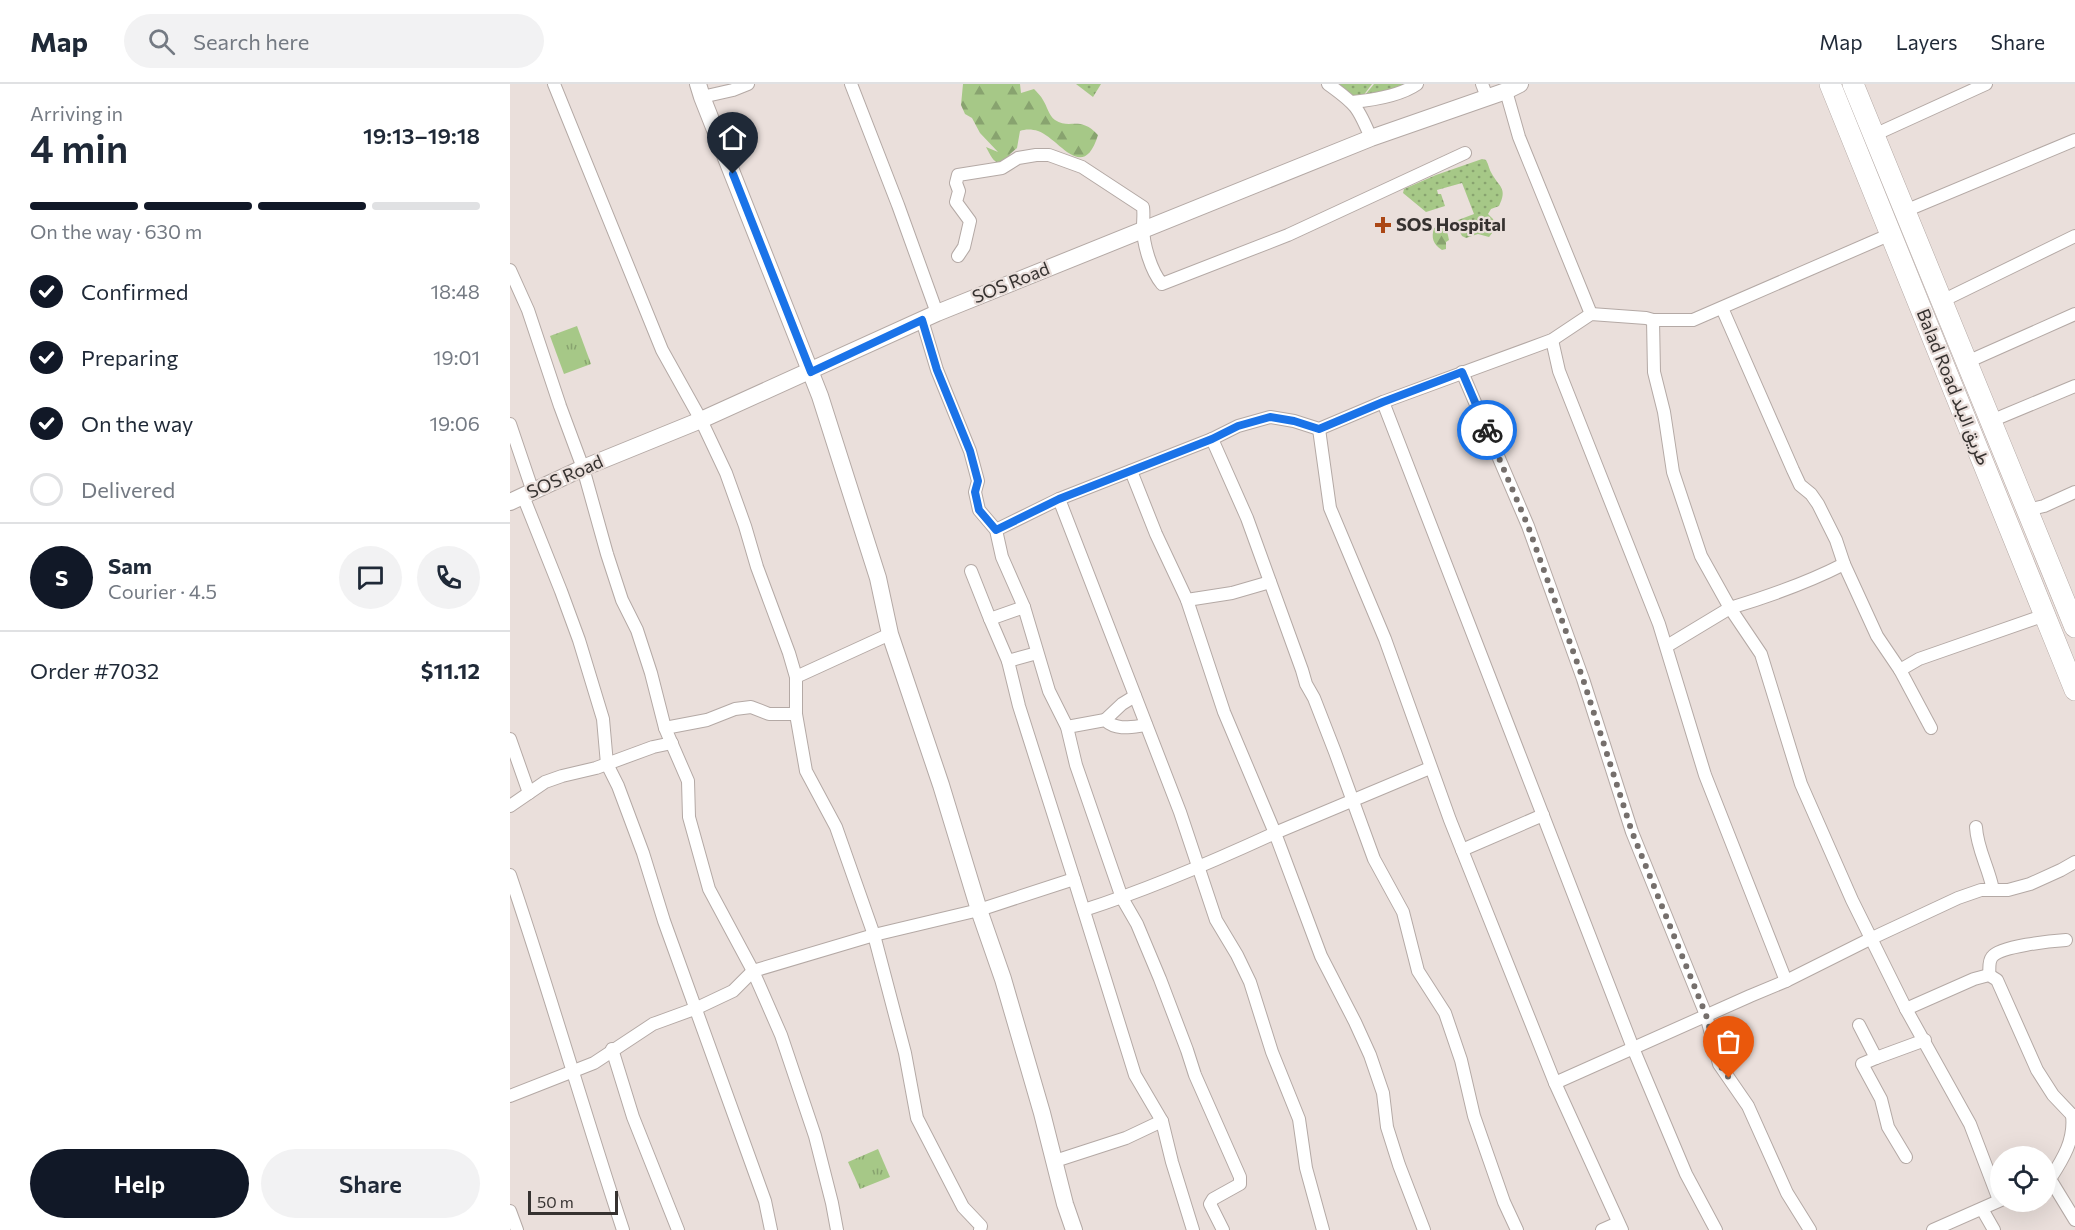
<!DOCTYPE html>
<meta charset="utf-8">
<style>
:root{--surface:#fff;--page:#f2f2f3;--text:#1f2937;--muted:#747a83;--line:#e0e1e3;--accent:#111827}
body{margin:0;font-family:Commissioner,Vazirmatn,sans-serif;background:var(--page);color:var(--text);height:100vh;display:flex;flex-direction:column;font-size:22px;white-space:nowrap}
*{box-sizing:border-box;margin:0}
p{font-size:20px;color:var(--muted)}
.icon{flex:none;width:33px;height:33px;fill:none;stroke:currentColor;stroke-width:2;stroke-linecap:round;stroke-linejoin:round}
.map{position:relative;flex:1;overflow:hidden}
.side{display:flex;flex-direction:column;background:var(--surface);width:510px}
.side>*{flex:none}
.buttons{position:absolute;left:1480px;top:1062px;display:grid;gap:12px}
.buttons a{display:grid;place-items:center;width:66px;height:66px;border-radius:50%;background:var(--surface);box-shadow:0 6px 24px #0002;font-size:30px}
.scale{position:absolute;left:18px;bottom:15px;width:90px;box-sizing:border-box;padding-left:6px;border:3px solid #363230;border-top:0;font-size:16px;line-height:21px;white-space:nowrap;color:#363230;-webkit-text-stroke:4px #eadfdb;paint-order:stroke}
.pin{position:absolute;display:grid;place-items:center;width:51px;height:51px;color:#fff;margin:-62px -26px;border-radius:50% 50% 50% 0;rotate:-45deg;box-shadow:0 0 6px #0007}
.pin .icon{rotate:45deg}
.courier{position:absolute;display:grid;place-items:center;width:60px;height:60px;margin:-30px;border:4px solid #1a73e8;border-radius:50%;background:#fff;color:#222;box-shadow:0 2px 8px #0007}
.overview em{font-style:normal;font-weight:600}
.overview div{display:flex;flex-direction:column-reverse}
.overview{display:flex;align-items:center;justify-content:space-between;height:102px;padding:0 30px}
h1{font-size:39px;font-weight:600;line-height:45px}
.bar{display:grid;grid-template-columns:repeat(4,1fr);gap:9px 6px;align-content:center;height:72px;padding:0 30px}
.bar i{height:8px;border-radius:4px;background:var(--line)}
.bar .on{background:var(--accent)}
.bar p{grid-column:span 4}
.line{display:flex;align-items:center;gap:15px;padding:0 30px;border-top:2px solid var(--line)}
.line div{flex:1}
.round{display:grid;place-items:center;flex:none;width:63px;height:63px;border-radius:32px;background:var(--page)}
ol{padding:0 30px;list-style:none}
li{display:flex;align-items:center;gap:18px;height:66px}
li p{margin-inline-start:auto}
li .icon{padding:6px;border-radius:50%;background:var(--accent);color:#fff;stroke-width:4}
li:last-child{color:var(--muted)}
li i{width:33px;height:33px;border:3px solid var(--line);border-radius:50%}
.cta{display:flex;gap:12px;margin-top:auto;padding:12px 30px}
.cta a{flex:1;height:69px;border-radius:36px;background:var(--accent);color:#fff;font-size:24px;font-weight:600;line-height:69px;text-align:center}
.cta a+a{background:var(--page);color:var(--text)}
header{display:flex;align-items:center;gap:36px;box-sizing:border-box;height:84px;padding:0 30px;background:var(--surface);border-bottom:2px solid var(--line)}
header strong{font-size:28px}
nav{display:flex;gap:33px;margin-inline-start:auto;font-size:21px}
.search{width:420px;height:54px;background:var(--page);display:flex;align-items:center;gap:15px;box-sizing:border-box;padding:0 21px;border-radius:33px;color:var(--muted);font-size:22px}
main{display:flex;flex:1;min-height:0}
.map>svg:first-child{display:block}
</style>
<header>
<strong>Map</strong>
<div class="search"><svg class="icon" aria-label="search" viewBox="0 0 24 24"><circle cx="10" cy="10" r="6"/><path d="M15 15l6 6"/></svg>Search here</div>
<nav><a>Map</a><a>Layers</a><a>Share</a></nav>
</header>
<main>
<section class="side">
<div class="overview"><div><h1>4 min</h1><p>Arriving in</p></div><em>19:13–19:18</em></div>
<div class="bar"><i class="on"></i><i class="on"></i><i class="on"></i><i></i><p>On the way · 630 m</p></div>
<ol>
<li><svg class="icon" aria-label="check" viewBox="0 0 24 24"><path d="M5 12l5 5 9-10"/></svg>Confirmed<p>18:48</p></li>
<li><svg class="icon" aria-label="check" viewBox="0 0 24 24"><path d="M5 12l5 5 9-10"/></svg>Preparing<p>19:01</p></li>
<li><svg class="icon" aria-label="check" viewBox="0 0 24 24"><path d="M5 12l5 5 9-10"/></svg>On the way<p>19:06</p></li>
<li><i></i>Delivered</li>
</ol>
<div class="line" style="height:108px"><b class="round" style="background:var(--accent);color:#fff">S</b><div><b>Sam</b><p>Courier · 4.5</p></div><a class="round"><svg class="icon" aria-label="chat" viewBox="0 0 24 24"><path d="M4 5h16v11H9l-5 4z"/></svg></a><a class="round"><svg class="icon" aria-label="phone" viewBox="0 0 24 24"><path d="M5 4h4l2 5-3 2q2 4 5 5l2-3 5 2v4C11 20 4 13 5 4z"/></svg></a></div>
<div class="line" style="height:78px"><div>Order #7032</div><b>$11.12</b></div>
<div class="cta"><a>Help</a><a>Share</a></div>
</section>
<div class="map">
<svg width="1565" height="1146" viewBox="0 0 1565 1146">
<defs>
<pattern id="grass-dots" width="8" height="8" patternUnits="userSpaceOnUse" patternTransform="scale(1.5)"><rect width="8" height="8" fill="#a6c887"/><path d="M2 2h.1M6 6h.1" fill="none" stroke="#88a36f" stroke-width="1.8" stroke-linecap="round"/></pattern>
<pattern id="forest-firs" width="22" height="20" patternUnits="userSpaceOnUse" patternTransform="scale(1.5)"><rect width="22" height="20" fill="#a6c887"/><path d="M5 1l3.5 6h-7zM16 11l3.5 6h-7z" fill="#88a36f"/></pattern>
<pattern id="park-tufts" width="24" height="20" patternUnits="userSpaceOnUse" patternTransform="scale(1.5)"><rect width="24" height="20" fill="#a6c887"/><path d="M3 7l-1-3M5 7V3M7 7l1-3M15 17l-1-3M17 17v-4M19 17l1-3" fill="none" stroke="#88a36f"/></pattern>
</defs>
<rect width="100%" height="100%" fill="#eadfdb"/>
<g fill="url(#grass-dots)">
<polygon points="566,0 591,0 583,13"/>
<polygon points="822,0 862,0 847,20"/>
<polygon points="864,0 896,0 874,9 855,11"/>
<path d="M 972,75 L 976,76 C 979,81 979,86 982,90 C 989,103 998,104 989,122 L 981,125 L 978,130 L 983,135 L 986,144 L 979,153 L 968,150 L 956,154 L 952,152 L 949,146 L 945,146 L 942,136 L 943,138 L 964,130 L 952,99 L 927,106 L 928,110 L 931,110 L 935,122 L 916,128 L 893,109 L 894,105 L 926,91 Z"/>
</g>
<g fill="url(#forest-firs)">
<path d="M 453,0 L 510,0 L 511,9 L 524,5 C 527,8 531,12 533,16 C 537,22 539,32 545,36 C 560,46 570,31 588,51 C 573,100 549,54 528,47 C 522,45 515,45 510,47 L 507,64 L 500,70 L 497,77 C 485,84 481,72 476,63 L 488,68 L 470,49 L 462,34 L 455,30 L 451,21 Z"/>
<path d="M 931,142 L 933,144 L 933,149 L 937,147 L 939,156 L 936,158 L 936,165 L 932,166 C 923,160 921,154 924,144 Z"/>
</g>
<g fill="url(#park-tufts)">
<polygon points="67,242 81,280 54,290 40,252"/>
<polygon points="368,1065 380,1093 350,1105 338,1078"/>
</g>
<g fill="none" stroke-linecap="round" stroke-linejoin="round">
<g stroke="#b4a9a5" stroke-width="14">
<g id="street">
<polyline points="44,0 152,266 191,336 216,389 235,442 247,483 279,569 286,593"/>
<polyline points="341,0 388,121 427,229"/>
<path d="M 818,0 C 846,20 848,23 861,54"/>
<polyline points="972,0 977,13"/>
<polyline points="996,7 1009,53 1081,230"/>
<polyline points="192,13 223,6 238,0"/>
<path d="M 842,18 C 863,16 890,12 907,0"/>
<polyline points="1364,51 1476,0"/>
<polyline points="1395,127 1565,56"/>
<path d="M 448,172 L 454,163 L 460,137 L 446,118 L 449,107 L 446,99 L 448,91 L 492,84 L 508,74 L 526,71 L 539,71 L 572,83 L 633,123 C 634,130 633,136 633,143 C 633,160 641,187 652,200 L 778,151 L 955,69"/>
<polyline points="0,186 18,226 50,322 73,384 97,470 112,516 127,546 141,589 155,644 178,697 179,733 199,805 243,887 271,951 305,1052 322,1119 327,1146"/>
<polyline points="1432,217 1565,152"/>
<polyline points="1212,224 1283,386 1290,401 1301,410 1308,420 1326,456 1334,480 1367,552 1390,586 1421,644"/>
<polyline points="412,236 427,286 460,367 468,397 465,408 469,426 486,446 492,473 514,523 539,607 557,643 566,681 612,814 627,840 650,895 677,966 685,991 730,1093 730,1100 703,1115 700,1120 713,1146"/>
<path d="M 1143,236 L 1144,288 L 1154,328 L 1163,388 L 1191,472 L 1220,524 C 1260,512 1297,499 1334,480"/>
<polyline points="1042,256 1049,287 1149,540 1195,691 1276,897"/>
<polyline points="1457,278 1565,230"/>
<polyline points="952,288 1018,442 1073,595 1122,748 1196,931 1209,980 1238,1022 1277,1109 1300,1146"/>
<polyline points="873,318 1123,964 1176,1090 1206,1146"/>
<polyline points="1481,337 1565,302"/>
<polyline points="0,340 23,408"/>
<polyline points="809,345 820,424 875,555 940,736 1045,999 1240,912 1276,897 1360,855 1448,814 1471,806 1498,806 1520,800 1551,786 1565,778"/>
<polyline points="702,355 737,434 792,586 796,600 804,614 825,668 864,775 893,828 908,887 935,929 951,976 964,1032 994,1118 1007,1146"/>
<polyline points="13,412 51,507 69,556 93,635 97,680 108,702 133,769 154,837 255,1117 261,1146"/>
<polyline points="549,415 670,728 706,836 727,871 740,898 762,968 789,1035 796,1084 813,1146"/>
<polyline points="1517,426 1534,422 1565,408"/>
<polyline points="486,446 549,415 702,355 728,342 760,333 784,337 809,345 873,318 1042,256 1081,230 1136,234 1143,236 1183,236 1381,150"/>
<polyline points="461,487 480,535"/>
<polyline points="677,516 722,509 760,498"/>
<polyline points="514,523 480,535 498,577 527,569"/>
<polyline points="1157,562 1220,524 1251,570 1291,700 1342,816 1396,925 1460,1040 1489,1116"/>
<polyline points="498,577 509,622 564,795"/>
<polyline points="1390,586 1409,575 1535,531"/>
<polyline points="286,630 296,687 326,743 364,851 395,969 407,1034 453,1123 471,1142 470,1146"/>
<polyline points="595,636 612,620 625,612"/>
<path d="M 557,643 L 595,636 C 607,647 621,643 636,641"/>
<polyline points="155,644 197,636 225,625 241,623 259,630 286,630 286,593 380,550"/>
<polyline points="0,655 19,709"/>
<polyline points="0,722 35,698 52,692 86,684 143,663 162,659"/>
<path d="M 1466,743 C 1467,765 1479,784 1483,806"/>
<polyline points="952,766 1033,731"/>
<path d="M 0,791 C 40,909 74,1028 113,1146"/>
<path d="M 574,826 C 640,805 702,778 765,749 L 714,628 L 677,516 L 646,450 L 621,387"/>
<path d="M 1479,891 C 1480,885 1478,878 1482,873 C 1490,862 1541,857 1556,856"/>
<polyline points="1396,925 1464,895 1479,891 1487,896 1527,986 1543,1011 1562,1031"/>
<polyline points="1349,941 1366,974 1352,980 1371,1015 1378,1043 1396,1073"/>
<polyline points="102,965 123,1033 168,1146"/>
<polyline points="1366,974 1415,956"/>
<polyline points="1045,999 1112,1146"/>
<polyline points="0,1012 84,979 143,940 187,924 223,907 243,887 364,851 469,826 564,795 625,991 652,1037 662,1078 683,1146"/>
<polyline points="545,1077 616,1054 652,1037"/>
<polyline points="1540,1095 1565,1136"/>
<path d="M 1536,1097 L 1540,1095 C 1553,1075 1565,1056 1562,1031 L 1565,1031"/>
<polyline points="1472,1125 1484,1146"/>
<polyline points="0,1127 7,1146"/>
<polyline points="914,1146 889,1081 877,1043 873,1009 860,971 845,938 811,872 765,749 920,684"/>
<polyline points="1092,1146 1108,1139"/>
<polyline points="1423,1146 1491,1116"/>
</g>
</g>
<g stroke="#b4a9a5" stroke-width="18">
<g id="secondary">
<polyline points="188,0 192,13 310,312 368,494 380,550 431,701 469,826 493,895 532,1029 555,1120 564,1146"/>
<polyline points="0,418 73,384 191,336 427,229 861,54 996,7 1010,0"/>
</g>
</g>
<g stroke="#b4a9a5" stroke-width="22">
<g id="highway">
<polyline points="1320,0 1565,606"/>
<polyline points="1343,0 1565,543"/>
</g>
</g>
<use href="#street" stroke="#fff" stroke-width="12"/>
<use href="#secondary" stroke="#fff" stroke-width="16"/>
<use href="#highway" stroke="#fff" stroke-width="21"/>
</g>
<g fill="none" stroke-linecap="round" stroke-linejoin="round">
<polyline stroke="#756f6c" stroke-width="6" stroke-dasharray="0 10.8" points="977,346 1018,442 1073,595 1122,748 1196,931 1209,980 1219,994"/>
<polyline stroke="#1a73e8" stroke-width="8" points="223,90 301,288 412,236 427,286 460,367 468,397 465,408 469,426 486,446 549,415 702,355 728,342 760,333 784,337 809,345 873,318 952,288 977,346"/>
</g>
<path fill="#ab4715" stroke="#eadfdb" stroke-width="2" d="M870 132h6v6h6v6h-6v6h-6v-6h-6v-6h6z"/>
<g text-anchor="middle" stroke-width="4.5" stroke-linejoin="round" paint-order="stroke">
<g font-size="18" font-weight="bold" fill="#363230" stroke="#eadfdb" text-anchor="start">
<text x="886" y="147">SOS Hospital</text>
</g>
<g font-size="18" fill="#363230" stroke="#eadfdb">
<text transform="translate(501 199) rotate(-22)" y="6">SOS Road</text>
<text transform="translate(1443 303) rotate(68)" y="6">Balad Road طريق البلد</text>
<text transform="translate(55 393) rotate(-24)" y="6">SOS Road</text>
</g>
</g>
</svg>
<div class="buttons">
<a><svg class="icon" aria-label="locate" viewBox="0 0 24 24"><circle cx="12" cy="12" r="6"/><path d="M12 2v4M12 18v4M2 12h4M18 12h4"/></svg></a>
</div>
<div class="scale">50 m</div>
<div class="pin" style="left:1219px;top:994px;background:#ea580c"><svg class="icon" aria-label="bag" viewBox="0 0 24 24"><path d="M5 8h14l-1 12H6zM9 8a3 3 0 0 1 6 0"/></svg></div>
<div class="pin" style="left:223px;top:90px;background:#1f2937"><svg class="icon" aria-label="home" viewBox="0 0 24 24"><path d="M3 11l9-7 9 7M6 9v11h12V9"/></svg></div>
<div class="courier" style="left:977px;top:346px"><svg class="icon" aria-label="bike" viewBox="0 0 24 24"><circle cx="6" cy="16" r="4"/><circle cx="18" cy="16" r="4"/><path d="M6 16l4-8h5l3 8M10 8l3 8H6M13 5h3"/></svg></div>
</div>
</main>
